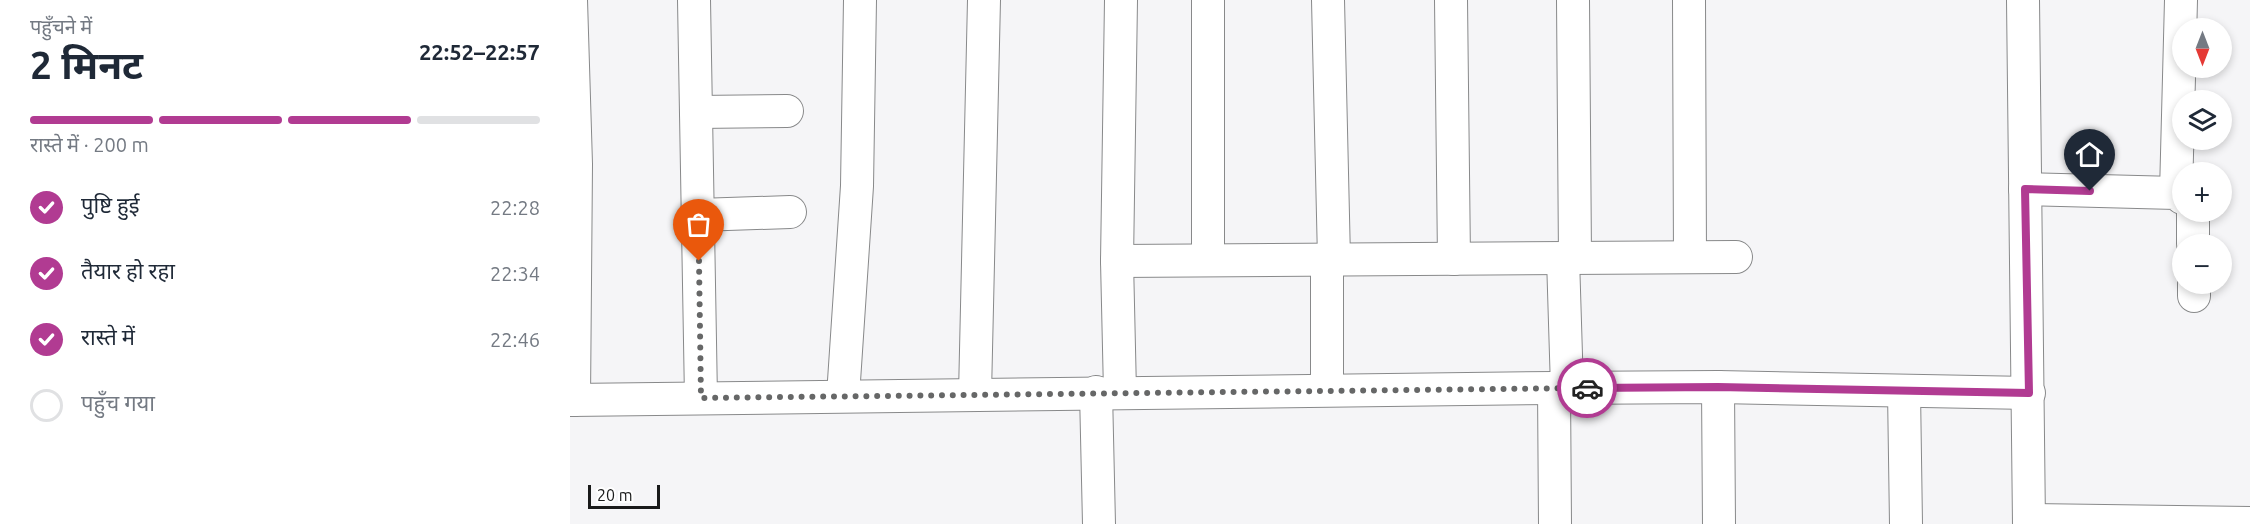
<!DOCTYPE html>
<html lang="hi">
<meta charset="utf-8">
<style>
:root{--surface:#fff;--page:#f2f2f3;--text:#1f2937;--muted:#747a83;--line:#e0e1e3;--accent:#b13b92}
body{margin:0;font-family:Ubuntu,"Noto Sans Devanagari",sans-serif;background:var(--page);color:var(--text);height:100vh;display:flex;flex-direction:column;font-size:22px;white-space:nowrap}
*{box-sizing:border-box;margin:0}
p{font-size:20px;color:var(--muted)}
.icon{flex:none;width:33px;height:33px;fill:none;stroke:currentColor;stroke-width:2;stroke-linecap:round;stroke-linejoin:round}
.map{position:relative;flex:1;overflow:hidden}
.drawer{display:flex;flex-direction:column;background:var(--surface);width:570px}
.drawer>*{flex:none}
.needle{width:39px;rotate:180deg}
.fabs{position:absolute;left:1602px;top:18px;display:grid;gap:12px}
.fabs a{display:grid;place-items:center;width:60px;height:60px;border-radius:50%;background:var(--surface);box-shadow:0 3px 9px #0003;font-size:30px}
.scale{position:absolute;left:18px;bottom:15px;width:72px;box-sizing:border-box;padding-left:6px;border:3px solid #191a1a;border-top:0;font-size:16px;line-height:21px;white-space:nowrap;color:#191a1a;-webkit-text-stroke:4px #fff;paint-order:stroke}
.pin{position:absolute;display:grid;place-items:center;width:51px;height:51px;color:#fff;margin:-62px -26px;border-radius:50% 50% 50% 0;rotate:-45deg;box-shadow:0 0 6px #0007}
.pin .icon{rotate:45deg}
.courier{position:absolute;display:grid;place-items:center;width:60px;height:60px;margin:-30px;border:4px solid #b13b92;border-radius:50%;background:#fff;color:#222;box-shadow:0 2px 8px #0007}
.summary em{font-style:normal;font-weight:700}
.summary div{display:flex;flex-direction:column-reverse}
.summary{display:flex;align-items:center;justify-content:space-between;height:102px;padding:0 30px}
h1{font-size:39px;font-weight:700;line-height:45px}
.bar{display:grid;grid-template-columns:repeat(4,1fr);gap:9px 6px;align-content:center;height:72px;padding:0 30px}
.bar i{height:8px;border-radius:4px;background:var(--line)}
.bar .selected{background:var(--accent)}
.bar p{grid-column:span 4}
ol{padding:0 30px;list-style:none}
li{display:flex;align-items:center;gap:18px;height:66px}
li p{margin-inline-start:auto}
li .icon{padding:6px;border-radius:50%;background:var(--accent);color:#fff;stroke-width:4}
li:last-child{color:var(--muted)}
li i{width:33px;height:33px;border:3px solid var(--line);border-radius:50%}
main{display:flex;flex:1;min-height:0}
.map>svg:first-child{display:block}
</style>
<main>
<section class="drawer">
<div class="summary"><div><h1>2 मिनट</h1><p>पहुँचने में</p></div><em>22:52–22:57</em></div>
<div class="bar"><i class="selected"></i><i class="selected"></i><i class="selected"></i><i></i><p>रास्ते में · 200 m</p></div>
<ol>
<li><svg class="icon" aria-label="check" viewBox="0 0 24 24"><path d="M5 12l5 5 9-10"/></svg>पुष्टि हुई<p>22:28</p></li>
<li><svg class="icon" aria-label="check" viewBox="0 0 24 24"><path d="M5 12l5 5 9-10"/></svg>तैयार हो रहा<p>22:34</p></li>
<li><svg class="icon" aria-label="check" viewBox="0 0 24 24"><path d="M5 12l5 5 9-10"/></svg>रास्ते में<p>22:46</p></li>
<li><i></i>पहुँच गया</li>
</ol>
</section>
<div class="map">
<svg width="1680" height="524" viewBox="0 0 1680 524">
<rect width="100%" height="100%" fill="#f5f5f7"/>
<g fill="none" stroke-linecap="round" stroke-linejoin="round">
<g stroke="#88898a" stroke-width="34">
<g id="minor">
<polyline points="1,0 6,164 4,400"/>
<polyline points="124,0 131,398"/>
<polyline points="638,0 638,260"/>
<polyline points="758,0 764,259"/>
<polyline points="881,0 884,259"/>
<polyline points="1003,0 1005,258"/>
<polyline points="1119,0 1120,257"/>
<polyline points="1453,0 1459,524"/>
<polyline points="126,112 217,111"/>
<polyline points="1455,189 1606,193 1612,198"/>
<polyline points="1606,193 1611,0"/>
<polyline points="1623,212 1623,244"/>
<polyline points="128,215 220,212"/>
<polyline points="993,258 997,388"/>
<polyline points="757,259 757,390"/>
<polyline points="547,261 1166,257"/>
<polyline points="1624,284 1624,296"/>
<polyline points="1148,387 1149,524"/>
<polyline points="984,388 985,524"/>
<polyline points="1334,391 1336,524"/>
<polyline points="526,392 529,524"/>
<polyline points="550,392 547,261 551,0"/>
<polyline points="405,394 414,0"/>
<polyline points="273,396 287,186 290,0"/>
<polyline points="0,400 984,388 1148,387 1459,393"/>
<polyline points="1459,520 1680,523"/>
</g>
</g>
<use href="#minor" stroke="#fff" stroke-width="32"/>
</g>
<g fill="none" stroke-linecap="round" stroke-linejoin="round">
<polyline stroke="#666767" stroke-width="6" stroke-dasharray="0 10.8" points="129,261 131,398 1017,388"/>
<polyline stroke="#b13b92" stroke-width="8" points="1017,388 1148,387 1459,393 1455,189 1520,191"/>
</g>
</svg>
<div class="fabs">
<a><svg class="needle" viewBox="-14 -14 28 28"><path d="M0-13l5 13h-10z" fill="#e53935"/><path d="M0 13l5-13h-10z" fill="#747a83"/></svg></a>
<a><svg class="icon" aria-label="layers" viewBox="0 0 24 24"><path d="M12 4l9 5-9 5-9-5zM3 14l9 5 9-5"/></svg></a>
<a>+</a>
<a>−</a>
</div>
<div class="scale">20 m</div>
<div class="pin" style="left:129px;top:261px;background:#ea580c"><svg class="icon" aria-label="bag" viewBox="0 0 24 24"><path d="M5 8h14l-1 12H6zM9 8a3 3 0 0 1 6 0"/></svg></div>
<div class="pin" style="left:1520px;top:191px;background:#1f2937"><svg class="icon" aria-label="home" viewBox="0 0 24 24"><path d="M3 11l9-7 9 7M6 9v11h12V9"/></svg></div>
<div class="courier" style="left:1017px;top:388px"><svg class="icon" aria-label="car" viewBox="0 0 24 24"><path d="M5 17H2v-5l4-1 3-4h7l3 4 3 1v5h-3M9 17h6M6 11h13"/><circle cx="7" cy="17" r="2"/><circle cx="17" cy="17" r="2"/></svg></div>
</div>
</main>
